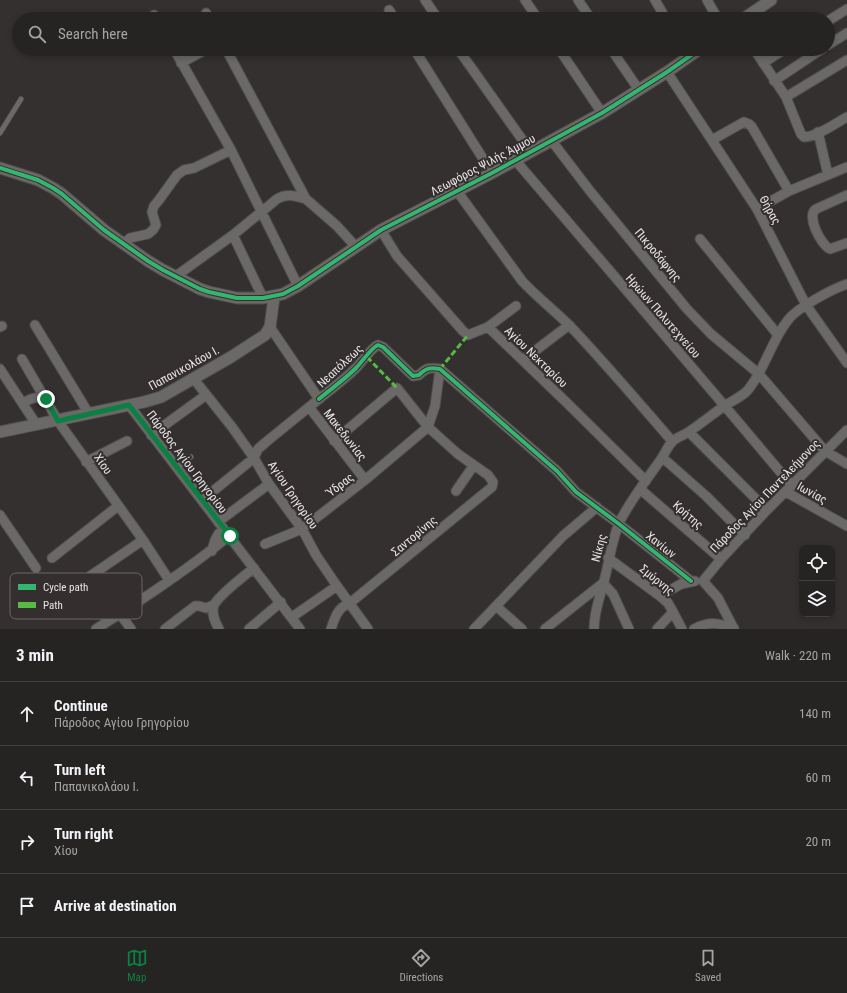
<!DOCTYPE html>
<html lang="en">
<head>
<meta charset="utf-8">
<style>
  :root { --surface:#262423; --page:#323030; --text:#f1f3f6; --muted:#a4a4a6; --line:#424141; --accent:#0b8043 }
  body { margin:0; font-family:"Roboto Condensed",sans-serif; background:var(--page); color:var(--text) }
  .controls { position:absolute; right:12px; bottom:12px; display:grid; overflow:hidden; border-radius:8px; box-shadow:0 2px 6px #0003 }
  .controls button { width:36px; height:36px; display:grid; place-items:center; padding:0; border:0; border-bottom:1px solid var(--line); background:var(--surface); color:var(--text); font:20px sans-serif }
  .stop { position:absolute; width:12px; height:12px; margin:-9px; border:3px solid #0b8043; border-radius:50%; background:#fff }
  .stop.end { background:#0b8043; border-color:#fff; box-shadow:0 1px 4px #0008 }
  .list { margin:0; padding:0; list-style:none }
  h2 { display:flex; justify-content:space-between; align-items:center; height:52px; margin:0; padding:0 16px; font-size:17px }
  h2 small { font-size:13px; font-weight:400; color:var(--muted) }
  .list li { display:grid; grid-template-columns:26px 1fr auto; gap:12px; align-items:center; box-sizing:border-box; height:64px; padding:0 16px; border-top:1px solid var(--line) }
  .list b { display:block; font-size:15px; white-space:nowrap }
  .list p { margin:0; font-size:13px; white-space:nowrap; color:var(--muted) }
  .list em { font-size:13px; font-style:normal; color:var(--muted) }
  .icon { flex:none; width:22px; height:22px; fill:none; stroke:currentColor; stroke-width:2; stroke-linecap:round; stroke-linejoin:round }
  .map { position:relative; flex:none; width:847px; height:629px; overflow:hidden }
  .search { position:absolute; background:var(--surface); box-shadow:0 2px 6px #0003; left:12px; right:12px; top:12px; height:44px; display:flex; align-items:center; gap:10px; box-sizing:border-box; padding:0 14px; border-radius:22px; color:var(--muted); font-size:15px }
  .sheet { height:308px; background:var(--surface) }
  nav { display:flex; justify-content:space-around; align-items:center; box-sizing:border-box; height:56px; border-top:1px solid var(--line); background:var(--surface); font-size:11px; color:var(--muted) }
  nav a { display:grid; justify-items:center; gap:2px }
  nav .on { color:var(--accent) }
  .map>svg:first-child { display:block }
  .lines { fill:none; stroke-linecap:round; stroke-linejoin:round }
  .service-casing { stroke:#504e4d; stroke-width:6 }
  .minor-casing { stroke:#504e4d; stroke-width:11 }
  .tertiary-casing { stroke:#504e4d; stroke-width:13 }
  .service { stroke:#6b6968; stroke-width:4.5 }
  .minor { stroke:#6b6968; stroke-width:9 }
  .tertiary { stroke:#6b6968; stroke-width:11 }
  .quiet { stroke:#58b947; stroke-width:3; stroke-dasharray:6 3; stroke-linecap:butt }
  .cycleway-casing { stroke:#342f2e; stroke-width:6 }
  .cycleway { stroke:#33b770; stroke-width:4 }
  .route { stroke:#0b8043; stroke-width:5 }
  .labels { text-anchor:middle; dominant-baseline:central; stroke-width:4; stroke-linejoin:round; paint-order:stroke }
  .street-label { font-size:12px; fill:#e9e6e5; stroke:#342f2e }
  .key { fill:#342f2e; stroke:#6a6665; stroke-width:1 }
  .key-label { font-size:11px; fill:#e9e6e5 }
</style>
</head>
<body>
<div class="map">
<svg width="847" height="629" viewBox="0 0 847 629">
  <rect width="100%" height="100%" fill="#33302f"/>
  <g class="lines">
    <defs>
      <path id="service" d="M0 133 21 99
        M177 468 191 457"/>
      <path id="minor" d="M425 0 438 19
        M525 0 538 19
        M578 0 591 19
        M655 0 666 19
        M707 0 718 19
        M389 10 395 19
        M206 13 210 19
        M154 15 156 19
        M828 21 847 9
        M828 45 847 33
        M174 49 231 150 298 286
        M226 49 306 199 337 226 356 247
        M414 49 492 173
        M458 49 531 152
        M559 49 602 113
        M611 49 639 90
        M754 49 786 97 801 134 804 137C817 137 836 123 847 117
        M181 63 207 49
        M763 63 785 49
        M667 72 757 209 806 305 847 363
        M774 81 822 49
        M786 97 847 60
        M818 132 828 175
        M551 140 590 191 687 309 711 334 759 374 825 451 847 464
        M712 140 744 122 749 124 752 127 789 191
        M516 161C608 269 701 377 792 486
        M457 191 522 281C537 297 555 311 571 327 606 364 639 403 672 441
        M847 195 816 209C806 216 821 245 830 249L847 243
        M757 209 789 191 847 167
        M381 230 397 256 463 331 468 335 488 327 566 402 646 481
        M233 235 263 298
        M700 239 778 335
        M124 244 130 238 148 234 153 230 156 225 152 212 154 206 159 200 177 175 184 170 194 168 231 150
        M176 276 233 235 277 199C287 193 295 196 306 199
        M35 325 89 414
        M0 327 2 326
        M488 327 516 306
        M22 359 58 421 143 540 169 580
        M523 360 569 325
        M0 369 36 424
        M193 378 232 427 254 458 269 484 302 529 316 555 337 586 368 629
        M319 399C331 389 345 379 356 368 362 362 371 348 378 345L383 347 413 376 419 375C426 368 430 367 440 369L557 471 576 492 619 524 691 581
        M23 404C30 397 37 397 46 399
        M129 405 300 629
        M309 407 365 480
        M428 427 435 406 440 369
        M689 432 767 510
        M151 435 206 395
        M663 458 706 496 745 535
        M86 462 127 441
        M640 489 721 559
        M456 491 474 465
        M786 492 847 526
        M202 500 254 458 258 449 266 442 319 399 270 327
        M0 515 36 568
        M218 522 269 484
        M265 544 302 529 365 480 428 427
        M212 551C214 542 216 535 223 529
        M52 558 118 506
        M608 558 660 596 668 603 673 612 682 629
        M703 581 721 559 767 510 847 430
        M703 581 718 598 734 629
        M74 587 143 540
        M660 596 681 584 695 581
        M496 606 522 629
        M120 614 131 629
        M292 617 337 586
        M96 629C142 600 187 570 229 536
        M165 629 195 606H199L206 608 214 605
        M219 629C215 622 211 614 214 605 219 595 244 576 254 568
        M249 629 281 602
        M331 629C335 617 338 607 350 603L492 487 493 482 488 475 458 454 428 427 397 388 334 441
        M474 629 563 536 597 507
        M545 629 603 583 613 594 629 629
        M594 629C594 613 599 599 603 585 609 564 611 543 619 523 630 501 645 482 659 462 664 456 667 447 672 442 676 437 685 435 690 431 702 423 713 414 724 406 732 401 741 397 747 391 765 370 771 341 788 320 797 308 832 289 847 284
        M657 629 673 612
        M694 629C710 621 718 623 734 628"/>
      <path id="tertiary" d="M743 19 771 0
        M0 168 38 180 53 188 62 194 104 230 148 261 163 270 200 289 209 292 237 298H263L283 294 298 286 381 230 492 173 602 113 667 72 700 49
        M0 432 144 402 161 397 231 357 265 335 270 327 274 297"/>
    </defs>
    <use href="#service" class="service-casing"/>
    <use href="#minor" class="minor-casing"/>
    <use href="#tertiary" class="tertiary-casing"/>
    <use href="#service" class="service"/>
    <use href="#minor" class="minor"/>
    <use href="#tertiary" class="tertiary"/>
    <path class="quiet" d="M367 357 397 388
      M440 369 468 335"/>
    <defs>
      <path id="cycleway" d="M0 168 38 180 53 188 62 194 104 230 148 261 163 270 200 289 209 292 237 298H263L283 294 298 286 381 230 492 173 602 113 667 72 700 49
        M319 399C331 389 345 379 356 368 362 362 371 348 378 345L383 347 413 376 419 375C426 368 430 367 440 369L557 471 576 492 619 524 691 581"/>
    </defs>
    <use href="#cycleway" class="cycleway-casing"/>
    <use href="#cycleway" class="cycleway"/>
  </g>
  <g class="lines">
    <path class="route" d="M46 399 58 421 129 405 230 536"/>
  </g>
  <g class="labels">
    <g class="street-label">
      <text transform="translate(483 165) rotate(-28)">Λεωφόρος Ψιλής Άμμου</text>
      <text transform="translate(770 210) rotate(61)">Θήρας</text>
      <text transform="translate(658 255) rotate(50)">Πικροδάφνης</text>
      <text transform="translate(663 316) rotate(49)">Ηρώων Πολυτεχνείου</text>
      <text transform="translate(536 357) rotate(44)">Αγίου Νεκταρίου</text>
      <text transform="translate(340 366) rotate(-43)">Νεαπόλεως</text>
      <text transform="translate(184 368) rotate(-29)">Παπανικολάου Ι.</text>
      <text transform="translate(345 435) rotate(52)">Μακεδωνίας</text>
      <text transform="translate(187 462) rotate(53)">Πάροδος Αγίου Γρηγορίου</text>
      <text transform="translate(103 464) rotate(55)">Χίου</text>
      <text transform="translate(340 485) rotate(-38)">Ύδρας</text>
      <text transform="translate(812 493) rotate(29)">Ιωνίας</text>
      <text transform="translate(293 495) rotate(56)">Αγίου Γρηγορίου</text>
      <text transform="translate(765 496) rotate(-46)">Πάροδος Αγίου Παντελεήμονος</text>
      <text transform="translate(688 515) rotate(41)">Κρήτης</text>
      <text transform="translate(414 536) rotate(-40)">Σαντορίνης</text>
      <text transform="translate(661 545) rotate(39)">Χανίων</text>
      <text transform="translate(599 548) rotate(-75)">Νίκης</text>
      <text transform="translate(657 580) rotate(39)">Σμύρνης</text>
    </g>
  </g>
  <rect x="10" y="573" width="132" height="46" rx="6" class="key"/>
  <rect x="18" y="584" width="18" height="6" fill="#33b770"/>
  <rect x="18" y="602" width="18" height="6" fill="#58b947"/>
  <g class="key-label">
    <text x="43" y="591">Cycle path</text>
    <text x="43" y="609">Path</text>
  </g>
</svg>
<div class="controls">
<button><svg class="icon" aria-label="locate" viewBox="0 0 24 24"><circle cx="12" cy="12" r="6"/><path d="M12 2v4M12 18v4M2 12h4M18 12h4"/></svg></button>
<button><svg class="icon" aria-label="layers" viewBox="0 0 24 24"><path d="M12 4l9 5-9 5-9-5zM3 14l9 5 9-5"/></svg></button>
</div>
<div class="stop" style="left:230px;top:536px"></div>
<div class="stop end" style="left:46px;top:399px"></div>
<div class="search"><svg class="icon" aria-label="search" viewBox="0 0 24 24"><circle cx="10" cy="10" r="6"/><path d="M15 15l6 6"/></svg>Search here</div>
</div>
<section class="sheet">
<h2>3 min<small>Walk · 220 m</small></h2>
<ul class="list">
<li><svg class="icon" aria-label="ahead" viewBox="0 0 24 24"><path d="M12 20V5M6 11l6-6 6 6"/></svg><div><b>Continue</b><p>Πάροδος Αγίου Γρηγορίου</p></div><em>140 m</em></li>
<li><svg class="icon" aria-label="left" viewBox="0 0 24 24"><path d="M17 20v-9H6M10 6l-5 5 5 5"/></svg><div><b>Turn left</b><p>Παπανικολάου Ι.</p></div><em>60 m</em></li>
<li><svg class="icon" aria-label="right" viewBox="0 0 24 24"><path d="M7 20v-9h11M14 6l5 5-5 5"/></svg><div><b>Turn right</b><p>Χίου</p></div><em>20 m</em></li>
<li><svg class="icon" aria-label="arrive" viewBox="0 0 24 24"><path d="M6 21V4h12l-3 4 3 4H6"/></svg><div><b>Arrive at destination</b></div></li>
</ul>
</section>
<nav>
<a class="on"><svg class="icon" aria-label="map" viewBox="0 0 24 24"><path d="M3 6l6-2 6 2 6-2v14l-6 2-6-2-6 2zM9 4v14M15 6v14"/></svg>Map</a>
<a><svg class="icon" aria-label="directions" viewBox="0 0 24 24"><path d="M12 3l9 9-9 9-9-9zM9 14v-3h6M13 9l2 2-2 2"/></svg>Directions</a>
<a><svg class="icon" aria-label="saved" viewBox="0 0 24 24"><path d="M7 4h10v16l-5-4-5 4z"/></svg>Saved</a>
</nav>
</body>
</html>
